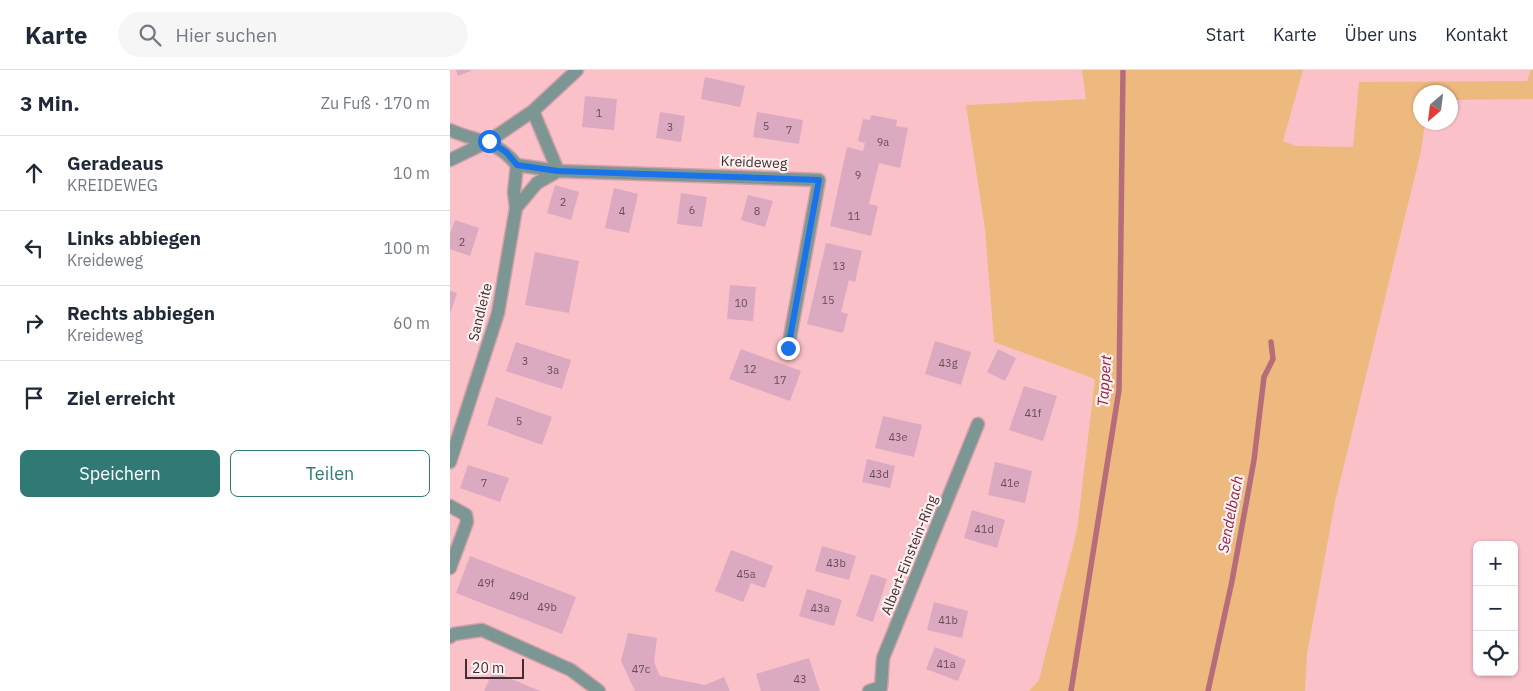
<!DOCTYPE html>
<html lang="de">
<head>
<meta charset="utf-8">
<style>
  :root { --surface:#fff; --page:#f6f6f7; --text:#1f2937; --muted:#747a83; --line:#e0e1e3; --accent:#317974 }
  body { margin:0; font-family:"IBM Plex Sans",sans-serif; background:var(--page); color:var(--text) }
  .controls { position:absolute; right:15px; bottom:15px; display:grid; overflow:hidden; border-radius:8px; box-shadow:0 1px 4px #0004 }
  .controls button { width:45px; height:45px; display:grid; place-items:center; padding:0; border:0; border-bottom:1px solid var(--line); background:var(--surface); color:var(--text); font:25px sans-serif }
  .compass { position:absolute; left:963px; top:15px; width:45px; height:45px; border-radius:50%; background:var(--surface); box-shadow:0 1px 4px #0004; rotate:208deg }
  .scale { position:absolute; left:15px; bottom:12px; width:59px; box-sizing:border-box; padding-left:5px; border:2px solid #432d31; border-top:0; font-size:14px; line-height:18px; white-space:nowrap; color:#432d31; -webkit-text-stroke:4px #fcf0f1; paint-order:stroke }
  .stop { position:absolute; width:15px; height:15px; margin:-11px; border:4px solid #1a73e8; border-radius:50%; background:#fff }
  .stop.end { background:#1a73e8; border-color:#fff; box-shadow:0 1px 5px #0008 }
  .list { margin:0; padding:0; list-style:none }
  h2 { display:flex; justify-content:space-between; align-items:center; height:65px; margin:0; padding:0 20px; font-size:21px }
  h2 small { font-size:16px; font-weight:400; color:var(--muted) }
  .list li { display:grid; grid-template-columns:32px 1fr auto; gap:15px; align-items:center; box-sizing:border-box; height:75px; padding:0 20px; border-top:1px solid var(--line) }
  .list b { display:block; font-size:19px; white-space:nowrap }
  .list p { margin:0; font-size:16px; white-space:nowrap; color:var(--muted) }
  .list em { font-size:16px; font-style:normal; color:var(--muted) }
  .actions { display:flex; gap:10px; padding:15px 20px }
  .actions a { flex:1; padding:11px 0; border:1px solid var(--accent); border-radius:8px; text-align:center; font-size:18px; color:var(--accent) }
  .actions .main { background:var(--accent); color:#fff }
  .icon { flex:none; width:28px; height:28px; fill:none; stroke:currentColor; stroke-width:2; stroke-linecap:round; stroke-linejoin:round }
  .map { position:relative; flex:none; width:1083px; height:621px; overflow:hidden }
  header { display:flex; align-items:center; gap:30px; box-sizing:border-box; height:70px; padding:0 25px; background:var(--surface); border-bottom:1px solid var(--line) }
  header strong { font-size:24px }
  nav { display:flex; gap:28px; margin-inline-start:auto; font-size:18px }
  .search { width:350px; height:45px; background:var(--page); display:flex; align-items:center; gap:12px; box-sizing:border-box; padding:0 18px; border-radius:28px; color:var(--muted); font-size:19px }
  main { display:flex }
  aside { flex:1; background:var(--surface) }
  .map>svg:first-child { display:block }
  .green { fill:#eeb97f }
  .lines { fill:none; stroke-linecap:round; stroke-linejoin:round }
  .stream { stroke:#b66d7a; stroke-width:5.5 }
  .building { fill:#dba9c0 }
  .minor-casing { stroke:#d2a0a8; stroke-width:15 }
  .minor { stroke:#7c9693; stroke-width:12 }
  .route { stroke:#1a73e8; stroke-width:6 }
  .labels { text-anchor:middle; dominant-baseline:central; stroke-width:4.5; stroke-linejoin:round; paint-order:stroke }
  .number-label { font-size:11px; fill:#694c55 }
  .street-label { font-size:14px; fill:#432d31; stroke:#fcf0f1 }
  .water-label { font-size:15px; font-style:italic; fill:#912041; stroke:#fcf0f1 }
</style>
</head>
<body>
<header>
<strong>Karte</strong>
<div class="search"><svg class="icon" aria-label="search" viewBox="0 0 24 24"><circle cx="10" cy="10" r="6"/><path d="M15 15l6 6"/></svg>Hier suchen</div>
<nav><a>Start</a><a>Karte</a><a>Über uns</a><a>Kontakt</a></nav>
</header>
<main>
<aside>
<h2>3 Min.<small>Zu Fuß · 170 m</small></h2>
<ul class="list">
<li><svg class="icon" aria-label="ahead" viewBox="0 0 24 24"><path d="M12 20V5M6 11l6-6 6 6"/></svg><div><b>Geradeaus</b><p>KREIDEWEG</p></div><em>10 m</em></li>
<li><svg class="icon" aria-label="left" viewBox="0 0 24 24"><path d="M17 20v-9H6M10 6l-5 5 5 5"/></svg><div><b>Links abbiegen</b><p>Kreideweg</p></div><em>100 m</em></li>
<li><svg class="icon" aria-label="right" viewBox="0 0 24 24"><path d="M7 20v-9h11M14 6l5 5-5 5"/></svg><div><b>Rechts abbiegen</b><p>Kreideweg</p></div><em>60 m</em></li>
<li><svg class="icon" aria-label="arrive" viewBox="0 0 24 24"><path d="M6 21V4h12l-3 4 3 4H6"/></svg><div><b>Ziel erreicht</b></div></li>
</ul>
<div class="actions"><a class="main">Speichern</a><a>Teilen</a></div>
</aside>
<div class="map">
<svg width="1083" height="621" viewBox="0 0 1083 621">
  <rect width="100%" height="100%" fill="#fac1c9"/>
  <path class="green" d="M632 0H853L833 71 846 76 903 77 909 12 1077 11 1081 0H1083V29L1001 30V22H971V52L975 53 971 81 885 432 857 584 855 621H579L589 610 627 460 645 309 544 272 535 159 516 35 636 29Z"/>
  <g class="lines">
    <path class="stream" d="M621 621 669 320 673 0
      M758 621 782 511 804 390 814 307 823 289 821 272"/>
  </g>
  <path class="building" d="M6 0H23L8 6Z
    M255 7 295 16 290 37 251 29Z
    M135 26 167 29 164 60 132 57Z
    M210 42 235 46 231 72 206 68Z
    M307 42 353 50 349 74 303 67Z
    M421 45 447 50 446 56 458 58 450 98 429 93 419 134 428 136 421 166 380 156 397 77 413 81 415 73 408 71 413 49 420 50Z
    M105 115 129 122 121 150 97 143Z
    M164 118 188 124 179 163 155 158Z
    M231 123 257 127 252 157 227 154Z
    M298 125 323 131 315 157 291 150Z
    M5 150 29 158 20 186 0 179V164Z
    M376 173 412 181 405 212 399 210 391 242 398 244 393 263 357 254Z
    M85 182 129 191 119 243 75 235Z
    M280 215 306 217 303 251 277 249Z
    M0 221 7 223 0 244Z
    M485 271 521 282 511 315 475 304Z
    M66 272 121 290 112 319 56 301Z
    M291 279 351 301 340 331 279 309Z
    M548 279 566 288 555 311 537 302Z
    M574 316 607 326 593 371 559 360Z
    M46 327 102 347 92 375 37 355Z
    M433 346 472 355 464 387 425 378Z
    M417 389 445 396 440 418 412 412Z
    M545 392 582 401 575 433 538 425Z
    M18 395 59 408 50 432 10 418Z
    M522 440 555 450 547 478 514 468Z
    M372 476 406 486 399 510 365 501Z
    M281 480 323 496 315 518 301 513 293 532 265 521Z
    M20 486 126 527 112 564 6 523Z
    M421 504 437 509 423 552 406 546Z
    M357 519 392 530 384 556 349 546Z
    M484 532 518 541 512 568 477 560Z
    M178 563 207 568 204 592 210 606 255 615 274 607 280 621H185L171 591Z
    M485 577 516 590 508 611 476 599Z
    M359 588 370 621H311L306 604Z
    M43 601 90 621H34Z"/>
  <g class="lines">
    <defs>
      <path id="minor" d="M0 60C29 73 44 68 67 95
        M0 90 39 71 83 41 127 0
        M67 95 108 101 369 110 338 278
        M66 138 87 113 108 101 83 41
        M0 392 48 243 66 138 64 122 67 95
        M0 436 16 445 17 452 0 498
        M0 567 4 564 32 560 121 600 149 621
        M419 621 431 617 433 588 528 354"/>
    </defs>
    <use href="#minor" class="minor-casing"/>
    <use href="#minor" class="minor"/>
  </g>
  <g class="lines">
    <path class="route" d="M39 71 56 82 67 95 108 101 369 110 338 278"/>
  </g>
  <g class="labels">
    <g class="number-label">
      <text x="149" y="43">1</text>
      <text x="316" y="56">5</text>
      <text x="220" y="57">3</text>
      <text x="339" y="60">7</text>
      <text x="433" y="72">9a</text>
      <text x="408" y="105">9</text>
      <text x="113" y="132">2</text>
      <text x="242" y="140">6</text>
      <text x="172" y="141">4</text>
      <text x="307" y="141">8</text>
      <text x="404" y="146">11</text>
      <text x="12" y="172">2</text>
      <text x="389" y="196">13</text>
      <text x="378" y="230">15</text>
      <text x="291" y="233">10</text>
      <text x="75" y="291">3</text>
      <text x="498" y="293">43g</text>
      <text x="300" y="299">12</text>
      <text x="103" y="300">3a</text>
      <text x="330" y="310">17</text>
      <text x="583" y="343">41f</text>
      <text x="69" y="351">5</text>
      <text x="448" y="367">43e</text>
      <text x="429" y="404">43d</text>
      <text x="34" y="413">7</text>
      <text x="560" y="413">41e</text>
      <text x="534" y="459">41d</text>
      <text x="386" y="493">43b</text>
      <text x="296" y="504">45a</text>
      <text x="36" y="513">49f</text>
      <text x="69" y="526">49d</text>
      <text x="97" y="537">49b</text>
      <text x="370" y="538">43a</text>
      <text x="498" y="550">41b</text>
      <text x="496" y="594">41a</text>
      <text x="191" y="599">47c</text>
      <text x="350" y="609">43</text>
    </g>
    <g class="street-label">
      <text transform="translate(304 92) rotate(2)">Kreideweg</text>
      <text transform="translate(30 242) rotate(-76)">Sandleite</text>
      <text transform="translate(459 485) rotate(-68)">Albert-Einstein-Ring</text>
    </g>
    <g class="water-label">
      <text transform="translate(654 311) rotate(-86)">Tappert</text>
      <text transform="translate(780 444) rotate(-79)">Sendelbach</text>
    </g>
  </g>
</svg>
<div class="controls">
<button>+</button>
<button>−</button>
<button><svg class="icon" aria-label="locate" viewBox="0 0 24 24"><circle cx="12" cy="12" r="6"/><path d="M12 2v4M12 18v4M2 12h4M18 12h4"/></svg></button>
</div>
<svg class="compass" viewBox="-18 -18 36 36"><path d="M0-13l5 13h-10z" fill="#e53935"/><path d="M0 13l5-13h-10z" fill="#747a83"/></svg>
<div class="scale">20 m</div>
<div class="stop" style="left:39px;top:71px"></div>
<div class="stop end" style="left:338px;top:278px"></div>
</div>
</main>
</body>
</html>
